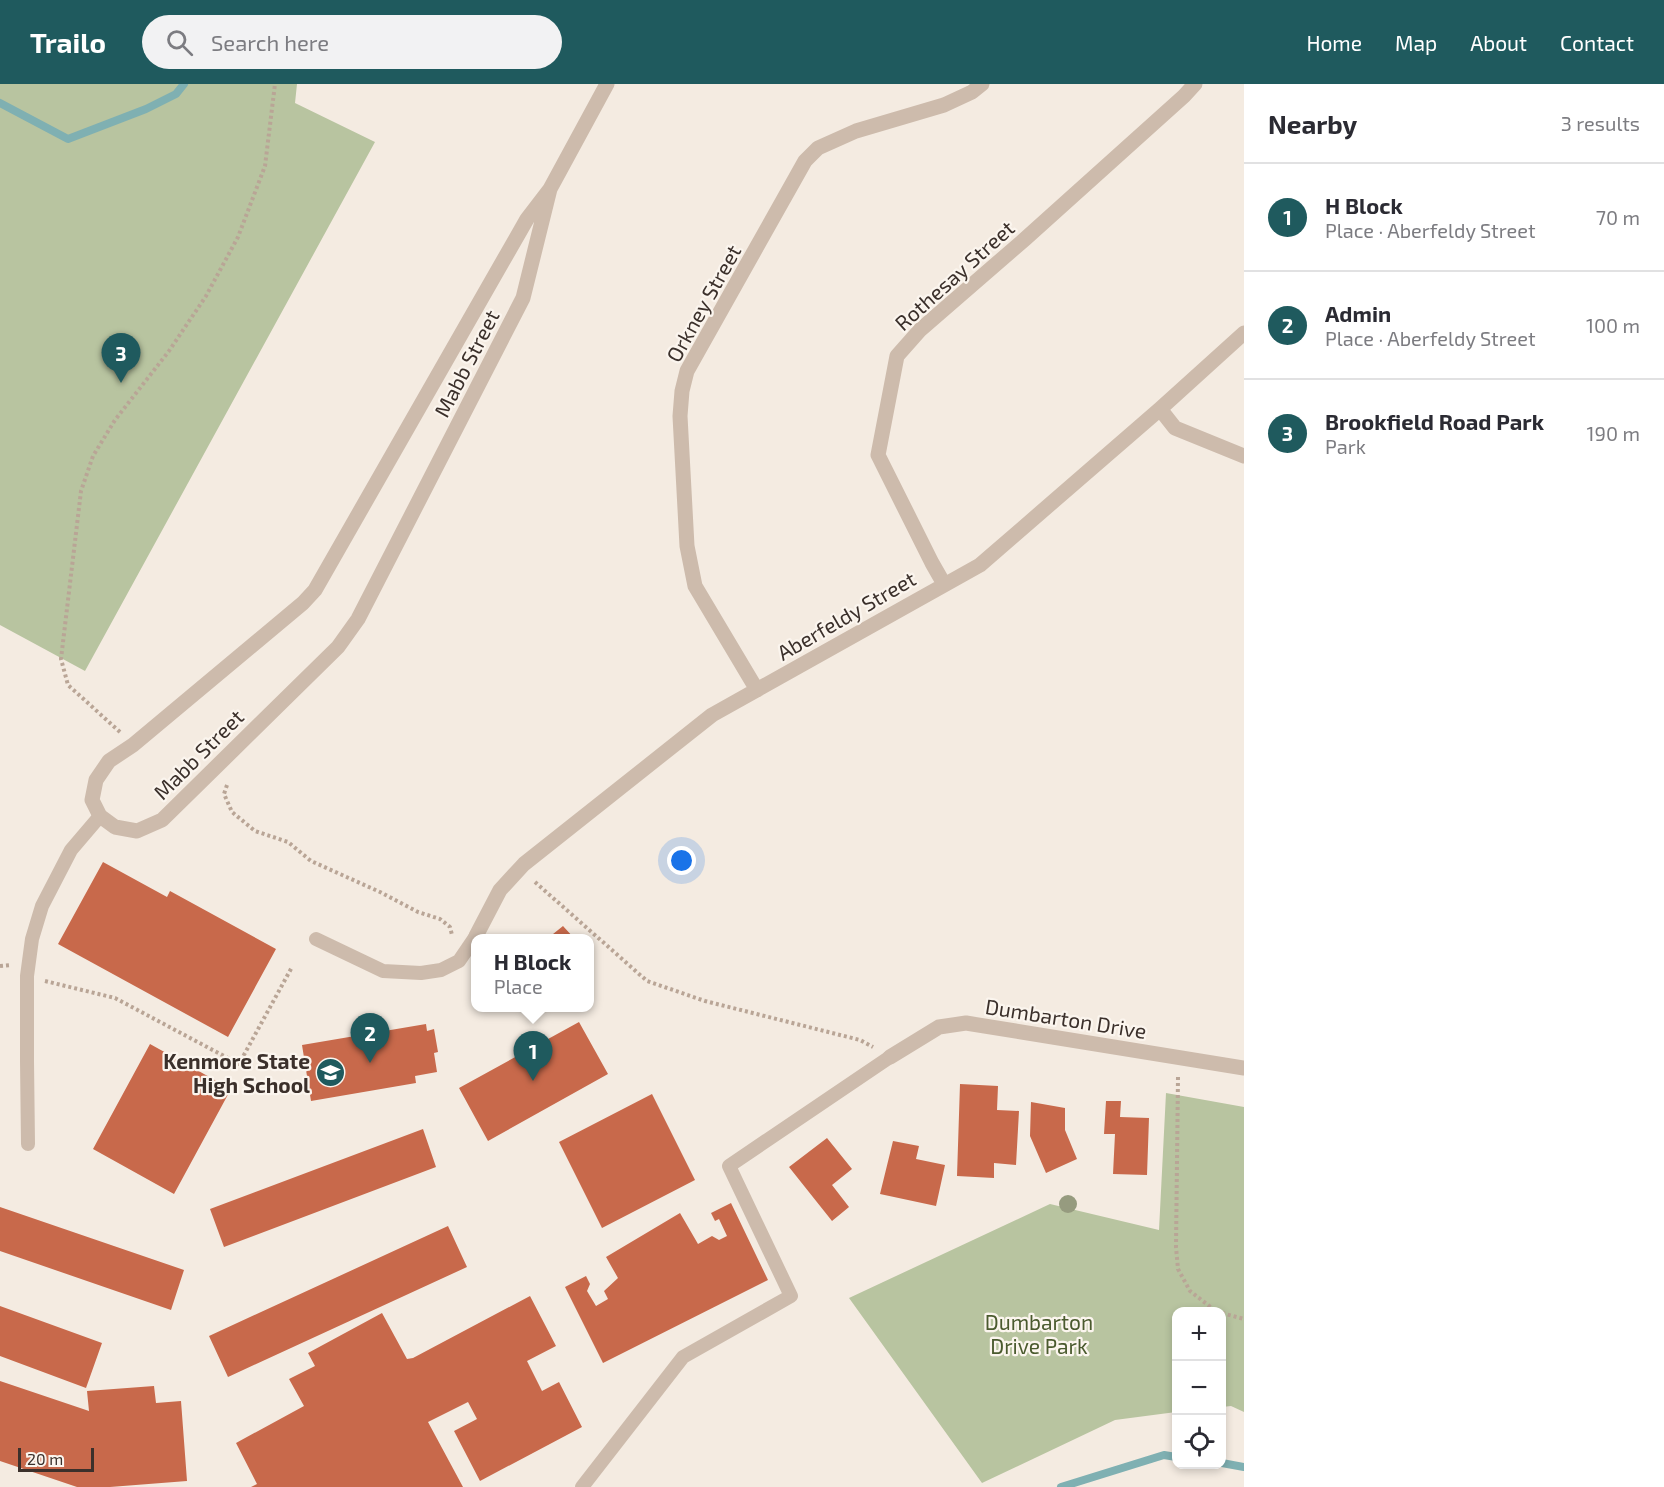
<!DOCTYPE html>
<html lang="en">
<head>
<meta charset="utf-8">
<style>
  :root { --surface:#fff; --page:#f2f2f3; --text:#2b2b33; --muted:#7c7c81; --line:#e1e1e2; --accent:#1f5a5e }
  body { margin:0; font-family:"Exo 2",sans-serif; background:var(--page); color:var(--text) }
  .controls { position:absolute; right:18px; bottom:18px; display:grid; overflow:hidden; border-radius:12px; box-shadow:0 3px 9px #0003 }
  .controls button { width:54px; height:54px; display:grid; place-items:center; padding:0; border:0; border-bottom:2px solid var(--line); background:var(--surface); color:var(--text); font:30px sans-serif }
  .scale { position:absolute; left:18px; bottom:15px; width:76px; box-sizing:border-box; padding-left:6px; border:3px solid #3b302b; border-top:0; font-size:16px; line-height:21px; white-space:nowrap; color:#3b302b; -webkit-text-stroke:4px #fbf5ee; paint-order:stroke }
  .you { position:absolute; left:682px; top:777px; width:21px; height:21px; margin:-15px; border:4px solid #fff; border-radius:50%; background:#1a73e8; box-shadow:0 0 0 9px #1a73e833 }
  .badge { display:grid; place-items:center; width:39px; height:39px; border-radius:50%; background:var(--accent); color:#fff; font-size:20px; font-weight:700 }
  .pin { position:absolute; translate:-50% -50px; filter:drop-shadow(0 2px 3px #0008) }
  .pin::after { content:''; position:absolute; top:32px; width:21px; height:18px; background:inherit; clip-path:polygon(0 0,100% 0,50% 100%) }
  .popup { position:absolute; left:471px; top:850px; width:123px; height:78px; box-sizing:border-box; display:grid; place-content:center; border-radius:12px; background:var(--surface); filter:drop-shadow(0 2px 4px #0005); font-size:20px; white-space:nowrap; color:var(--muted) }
  .popup b { font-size:22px; color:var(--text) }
  .popup::after { content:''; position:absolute; left:50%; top:100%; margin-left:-12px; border:12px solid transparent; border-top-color:var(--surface) }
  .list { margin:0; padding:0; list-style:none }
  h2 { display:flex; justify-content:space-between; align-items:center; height:78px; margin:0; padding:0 24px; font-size:26px }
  h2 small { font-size:20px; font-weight:400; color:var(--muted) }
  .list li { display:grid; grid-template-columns:39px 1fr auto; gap:18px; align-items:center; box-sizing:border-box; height:108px; padding:0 24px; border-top:2px solid var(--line) }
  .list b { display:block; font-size:22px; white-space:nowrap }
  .list p { margin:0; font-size:20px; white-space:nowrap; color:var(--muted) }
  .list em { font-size:20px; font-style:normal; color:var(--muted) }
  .icon { flex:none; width:33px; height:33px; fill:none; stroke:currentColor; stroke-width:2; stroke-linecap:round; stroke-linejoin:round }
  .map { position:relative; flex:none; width:1244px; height:1403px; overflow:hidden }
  header { display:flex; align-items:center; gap:36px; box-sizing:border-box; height:84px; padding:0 30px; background:var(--accent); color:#fff }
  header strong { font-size:28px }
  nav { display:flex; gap:33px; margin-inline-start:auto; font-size:21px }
  .search { width:420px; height:54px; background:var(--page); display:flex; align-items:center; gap:15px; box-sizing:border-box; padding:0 21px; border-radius:33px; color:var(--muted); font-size:22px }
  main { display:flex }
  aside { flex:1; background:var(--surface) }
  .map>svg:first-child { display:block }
  .green { fill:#b8c4a0 }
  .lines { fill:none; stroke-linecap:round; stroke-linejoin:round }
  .stream { stroke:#7fb0b2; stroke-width:8 }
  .building { fill:#c8694b }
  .path { stroke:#b9a596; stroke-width:4; stroke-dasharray:3 3; stroke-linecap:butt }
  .service { stroke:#cdbbac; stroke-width:14 }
  .minor { stroke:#cdbbac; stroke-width:15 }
  .tree { fill:#969b7f }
  .labels { text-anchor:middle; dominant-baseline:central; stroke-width:4.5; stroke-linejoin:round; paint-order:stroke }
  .street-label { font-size:21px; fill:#3b302b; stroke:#fbf5ee }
  .poi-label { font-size:21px; font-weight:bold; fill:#3b302b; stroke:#fbf5ee; text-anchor:end }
  .park-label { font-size:21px; fill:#4a5a2e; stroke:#fbf5ee }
</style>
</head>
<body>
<header>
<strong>Trailo</strong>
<div class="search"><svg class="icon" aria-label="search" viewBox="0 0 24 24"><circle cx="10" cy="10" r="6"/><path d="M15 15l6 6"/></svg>Search here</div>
<nav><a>Home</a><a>Map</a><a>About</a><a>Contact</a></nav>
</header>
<main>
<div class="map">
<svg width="1244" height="1403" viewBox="0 0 1244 1403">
  <rect width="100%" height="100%" fill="#f4ebe1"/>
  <path class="green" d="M0 0H297L295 19 375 58 85 587 0 541Z
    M1166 1009 1244 1023V1328L1231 1322 1222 1323V1228H1176V1328L1115 1336 982 1399 849 1214 1050 1120 1159 1146Z"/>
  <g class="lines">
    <path class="stream" d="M0 19 68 55 146 25 176 10 184 0
      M1222 1379 1244 1383
      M1061 1403 1164 1371 1176 1373"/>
  </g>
  <path class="building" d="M103 778 167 813 170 807 276 865 228 953 58 860Z
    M563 842 574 854H548Z
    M579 938 608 990 488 1057 459 1004Z
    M426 940 427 947 434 945 438 968 434 969 437 988 415 992 416 999 311 1017 302 961Z
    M150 960 231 1005 174 1110 93 1065Z
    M960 1000 998 1002 997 1026 1019 1027 1016 1081 994 1079V1094L957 1092Z
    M652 1010 695 1096 602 1144 559 1058Z
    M1106 1017H1121L1120 1033 1149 1034 1147 1091 1113 1090 1115 1050H1104Z
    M1031 1018 1065 1024V1046L1077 1075 1046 1089 1030 1052Z
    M423 1045 436 1083 224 1163 210 1125Z
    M827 1054 852 1085 832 1101 849 1123 832 1137 789 1083Z
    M893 1057 919 1062 916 1075 945 1081 936 1122 880 1110Z
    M731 1119 768 1196 603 1279 565 1203 586 1192 590 1200 587 1207 596 1222 608 1215 604 1207 618 1194 606 1173 680 1129 698 1160 712 1152 719 1156 727 1152 719 1135 715 1137 711 1129Z
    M0 1123 184 1186 171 1226 0 1167Z
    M448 1142 467 1183 228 1293 209 1252Z
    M530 1212 556 1262 527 1277 542 1307 559 1298 582 1343 480 1397 454 1347 477 1335 468 1318 428 1338 463 1403H251L257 1400 236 1359 304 1322 289 1295 315 1282 308 1269 382 1229 407 1275 413 1274Z
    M0 1222 102 1259 86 1304 0 1272Z
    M0 1297 89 1327 87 1307 154 1302 156 1319 181 1317 187 1397 110 1403H77L0 1377Z"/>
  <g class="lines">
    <path class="path" d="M120 648 68 601 61 575 81 407 93 372 115 336 169 267 206 212 238 153 265 82 275 0
      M227 701 224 710 232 728 255 747 288 758 311 777 380 808 418 828 440 835 450 843 452 851
      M535 798 647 897 705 917 860 956 873 963
      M0 882 11 881
      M45 897 115 914 239 980 292 883
      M1178 993 1176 1163 1178 1185 1190 1207 1217 1228
      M1222 1229 1244 1235"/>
    <path class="service" d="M316 855 383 887 421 889 441 886 459 877 476 852
      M28 1060 27 977V892L32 855 42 822 71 766 100 732
      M582 1403 683 1273 791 1212 729 1082 890 973"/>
    <path class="minor" d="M550 105 523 214 358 535 338 563 162 736 137 747 115 743 100 732 92 716 96 696 109 677 133 661 303 519 315 506 527 135 550 105 607 0
      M1160 325 1175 344 1244 372
      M944 500 932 479 878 371 897 272 920 246 1025 155 1184 12 1195 0
      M757 606 695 502 687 462 680 332 682 307 687 287 805 77 818 64 856 47 944 21 972 8 982 0
      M476 852 500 806 524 780 712 631 980 481 1160 325 1244 249
      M890 973 939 943 966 939 1244 984"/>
  </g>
  <circle class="tree" cx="1068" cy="1120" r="9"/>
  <defs>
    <symbol id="school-disc" viewBox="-11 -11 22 22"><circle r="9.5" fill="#1f5a5e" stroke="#fbf5ee"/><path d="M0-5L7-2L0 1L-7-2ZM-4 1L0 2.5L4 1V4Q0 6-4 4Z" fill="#fff"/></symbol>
  </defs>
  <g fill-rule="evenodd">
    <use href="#school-disc" x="314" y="972" width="33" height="33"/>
  </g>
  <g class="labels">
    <g class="street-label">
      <text transform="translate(954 191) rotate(-42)">Rothesay Street</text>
      <text transform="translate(703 219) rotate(-61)">Orkney Street</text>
      <text transform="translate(466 279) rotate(-63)">Mabb Street</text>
      <text transform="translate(846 531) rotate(-30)">Aberfeldy Street</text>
      <text transform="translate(198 670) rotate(-45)">Mabb Street</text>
      <text transform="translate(1066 934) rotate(9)">Dumbarton Drive</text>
    </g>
    <g class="poi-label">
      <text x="310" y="976">Kenmore State<tspan x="310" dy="24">High School</tspan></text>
    </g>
    <g class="park-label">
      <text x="1039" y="1237">Dumbarton<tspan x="1039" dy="24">Drive Park</tspan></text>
    </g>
  </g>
</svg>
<div class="controls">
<button>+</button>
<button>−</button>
<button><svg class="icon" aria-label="locate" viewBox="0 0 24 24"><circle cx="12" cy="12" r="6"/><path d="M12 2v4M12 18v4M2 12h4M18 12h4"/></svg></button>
</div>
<div class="scale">20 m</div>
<div class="you"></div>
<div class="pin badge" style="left:533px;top:997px">1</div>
<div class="popup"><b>H Block</b>Place</div>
<div class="pin badge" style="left:370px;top:979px">2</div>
<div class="pin badge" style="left:121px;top:299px">3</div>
</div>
<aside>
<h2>Nearby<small>3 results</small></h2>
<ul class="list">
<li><span class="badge">1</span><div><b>H Block</b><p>Place · Aberfeldy Street</p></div><em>70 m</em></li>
<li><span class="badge">2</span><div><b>Admin</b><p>Place · Aberfeldy Street</p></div><em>100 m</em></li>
<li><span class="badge">3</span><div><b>Brookfield Road Park</b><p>Park</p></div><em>190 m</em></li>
</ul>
</aside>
</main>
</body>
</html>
